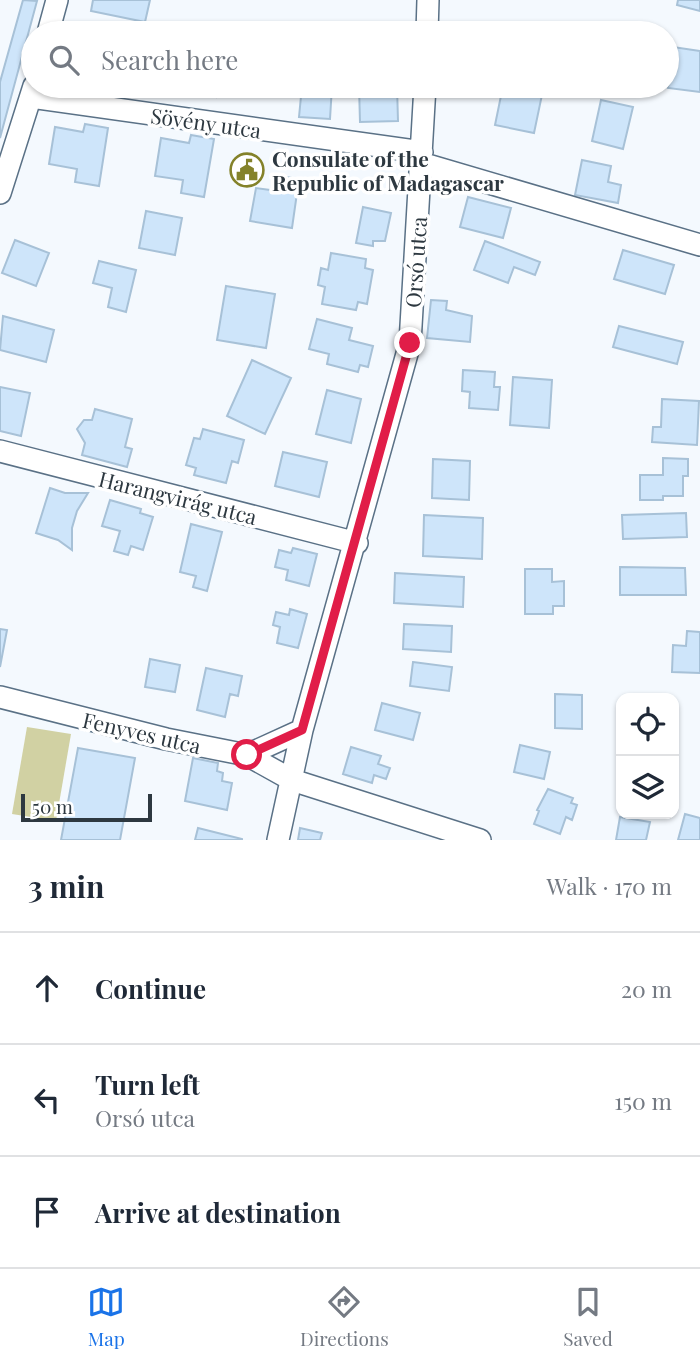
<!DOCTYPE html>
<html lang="en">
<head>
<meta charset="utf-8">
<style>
  :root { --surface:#fff; --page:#f6f6f7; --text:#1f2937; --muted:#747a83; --line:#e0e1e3; --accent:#1a73e8 }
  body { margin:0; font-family:"Playfair Display",serif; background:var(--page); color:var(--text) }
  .controls { position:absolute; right:21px; bottom:21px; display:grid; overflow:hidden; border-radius:14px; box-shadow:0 2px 5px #0004 }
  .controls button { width:63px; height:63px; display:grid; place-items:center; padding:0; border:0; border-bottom:2px solid var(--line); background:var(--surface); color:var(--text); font:35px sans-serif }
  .scale { position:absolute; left:21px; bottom:18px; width:131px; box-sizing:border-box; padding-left:7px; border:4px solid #2d3840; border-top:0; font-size:19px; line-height:24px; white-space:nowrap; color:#2d3840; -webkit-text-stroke:5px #fff; paint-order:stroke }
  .stop { position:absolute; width:21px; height:21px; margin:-16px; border:5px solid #e11d48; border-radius:50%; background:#fff }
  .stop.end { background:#e11d48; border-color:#fff; box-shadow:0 2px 7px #0008 }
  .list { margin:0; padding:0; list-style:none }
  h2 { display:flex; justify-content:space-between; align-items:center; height:91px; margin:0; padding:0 28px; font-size:30px }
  h2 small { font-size:23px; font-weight:400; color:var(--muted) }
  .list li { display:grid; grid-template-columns:46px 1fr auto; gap:21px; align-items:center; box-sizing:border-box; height:112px; padding:0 28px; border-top:2px solid var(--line) }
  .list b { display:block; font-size:26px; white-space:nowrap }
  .list p { margin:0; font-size:23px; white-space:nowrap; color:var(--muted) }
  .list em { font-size:23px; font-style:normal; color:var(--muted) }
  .icon { flex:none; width:38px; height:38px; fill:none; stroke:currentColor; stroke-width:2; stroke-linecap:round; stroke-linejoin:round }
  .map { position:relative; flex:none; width:700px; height:840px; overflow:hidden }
  .search { position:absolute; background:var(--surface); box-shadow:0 2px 5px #0004; left:21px; right:21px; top:21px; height:77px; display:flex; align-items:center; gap:18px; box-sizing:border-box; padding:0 24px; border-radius:38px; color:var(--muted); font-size:26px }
  .sheet { height:427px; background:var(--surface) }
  nav { display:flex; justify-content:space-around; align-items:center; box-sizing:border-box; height:98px; border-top:2px solid var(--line); background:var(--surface); font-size:19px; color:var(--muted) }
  nav a { display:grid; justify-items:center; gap:4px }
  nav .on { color:var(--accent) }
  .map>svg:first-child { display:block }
  .green { fill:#d1d1a3 }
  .building { fill:#cee5fa; stroke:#a7c1d7; stroke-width:2 }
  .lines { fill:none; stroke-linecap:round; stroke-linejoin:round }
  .minor-casing { stroke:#5a7186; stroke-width:24 }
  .minor { stroke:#fff; stroke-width:21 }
  .route { stroke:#e11d48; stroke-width:9 }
  .labels { text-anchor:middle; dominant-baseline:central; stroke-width:7; stroke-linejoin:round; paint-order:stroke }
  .street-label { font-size:21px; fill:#2d3840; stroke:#fff }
  .poi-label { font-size:21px; font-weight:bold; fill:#2d3840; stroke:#fff; text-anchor:start }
</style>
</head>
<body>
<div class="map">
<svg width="700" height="840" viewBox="0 0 700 840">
  <rect width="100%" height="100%" fill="#f4f9fe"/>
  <path class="green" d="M27 727 71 734 56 821 12 814Z"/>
  <path class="building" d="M23 0 37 1 0 138V82Z
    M93 0H150L145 22 91 11Z
    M678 0H700V11L677 5Z
    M673 47 700 51V92L668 88Z
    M201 86H219L216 97 199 92Z
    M302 86H332L330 119 299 117Z
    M359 86H397L398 121 360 122Z
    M503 86 543 90 534 133 495 125Z
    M601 100 633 107 623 149 592 141Z
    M85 124 108 128 99 186 75 182 77 169 49 164 55 127 83 132Z
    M191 135 214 139 204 197 181 193 183 180 155 176 161 138 189 143Z
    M582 160 611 166 608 182 621 185 618 203 575 195Z
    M280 176 299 179 292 228 250 221 256 188 278 191Z
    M468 197 511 208 503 238 460 227Z
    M363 207 391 213 385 241H373V246L356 243Z
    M146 211 182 218 175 255 139 248Z
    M15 240 49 253 36 286 2 273Z
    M485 241 540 262 535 275 514 267 508 283 474 270Z
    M623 250 674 265 665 294 614 279Z
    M331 253 366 259 365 268 373 270 367 304 358 302 356 310 322 304 325 287 318 285 321 268 328 270Z
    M99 261 136 270 126 312 108 307 112 288 93 283Z
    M226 286 275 294 266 348 217 340Z
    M431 300 447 301 446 310 472 316 470 342 427 338Z
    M3 316 54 330 46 362 0 350Z
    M317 319 352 328 349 340 373 346 368 367 360 365 358 372 327 364 329 354 309 349Z
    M619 326 683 342 677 364 613 347Z
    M252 360 291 378 265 434 227 416Z
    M463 370 495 372 494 387H500L498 410 469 408 470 392 462 391Z
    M513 377 552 380 549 428 510 425Z
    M0 387 30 393 21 436 0 431Z
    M327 390 361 399 351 443 316 434Z
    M662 399 699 401 697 445 652 442 653 427H661Z
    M95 409 132 419 125 447 132 449 127 467 82 455 85 443 77 429 84 420H92Z
    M203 429 244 440 238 463 232 461 226 483 194 475 196 468 186 465 194 438 200 439Z
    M283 452 327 462 319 497 275 486Z
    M663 458 688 459V476H683V496H663V500H640V475H663Z
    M433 459 470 461 469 500 432 498Z
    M50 488 65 493H88L77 511 72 528V550L58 540 36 533Z
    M110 500 141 509 140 513 153 517 143 550 131 546 128 555 114 551 120 531 102 526Z
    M686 513 687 537 623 539 622 515Z
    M424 515 483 518 482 559 423 556Z
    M191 524 222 532 207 591 193 587 196 576 180 572Z
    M293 548 317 554 309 586 286 580 288 570 275 567 279 550 291 553Z
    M620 567 685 568 686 595H620Z
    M525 569H552V582L564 581V606H553V614H525Z
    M395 573 464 577 463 607 394 603Z
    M290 609 307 614 298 648 277 643 280 627 273 625 276 612 289 615Z
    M404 624 452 626 451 652 403 649Z
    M0 629 7 630 0 667Z
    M687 631 700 632V673L672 672 673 645 686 646Z
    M150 659 180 665 175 692 145 687Z
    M413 662 452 667 449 691 410 686Z
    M206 668 242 676 238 696 230 694 225 717 197 710Z
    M555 694 582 695V729L555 728Z
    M382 703 420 713 413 740 375 730Z
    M520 745 550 752 544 779 514 772Z
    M351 747 381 756 378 764 390 768 386 779 374 775 372 783 343 774Z
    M78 748 135 758 120 840H61Z
    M193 758 218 763 217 771 223 773 222 781 232 783 227 810 185 801Z
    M548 789 573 798 571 803 577 805 572 820 566 817 560 834 534 824 539 811 537 810Z
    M685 814 700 818V840H678Z
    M620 817 650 822 646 840H616Z
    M198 828 242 839V840H195Z
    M300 828 322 833 320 840H298Z"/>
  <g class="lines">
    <defs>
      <path id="minor" d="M48 33 57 0
        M427 33 428 0
        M31 97 422 152
        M421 163 700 245
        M0 193 34 86
        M0 451 357 543
        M0 697 166 739 247 755 292 780 480 840
        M247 755 302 730
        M278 840 302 730 410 343 425 86"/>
    </defs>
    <use href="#minor" class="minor-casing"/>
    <use href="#minor" class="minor"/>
  </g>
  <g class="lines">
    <path class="route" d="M247 755 302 730 410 343"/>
  </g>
  <defs>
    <symbol id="civic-ring" viewBox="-11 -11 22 22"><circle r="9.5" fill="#fff" stroke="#84822a" stroke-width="1.5"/><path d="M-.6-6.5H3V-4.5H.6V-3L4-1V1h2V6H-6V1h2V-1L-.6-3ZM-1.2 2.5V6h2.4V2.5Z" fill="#84822a"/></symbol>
  </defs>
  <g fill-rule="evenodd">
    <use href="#civic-ring" x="228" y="151" width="38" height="38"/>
  </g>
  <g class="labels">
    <g class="street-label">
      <text transform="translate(206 122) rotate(8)">Sövény utca</text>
      <text transform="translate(415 262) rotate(-86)">Orsó utca</text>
      <text transform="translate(178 497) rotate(14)">Harangvirág utca</text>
      <text transform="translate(142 732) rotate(13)">Fenyves utca</text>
    </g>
    <g class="poi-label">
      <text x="272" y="158">Consulate of the<tspan x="272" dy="24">Republic of Madagascar</tspan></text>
    </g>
  </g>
</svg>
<div class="controls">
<button><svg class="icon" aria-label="locate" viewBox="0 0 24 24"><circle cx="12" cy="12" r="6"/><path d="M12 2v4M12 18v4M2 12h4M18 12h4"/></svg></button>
<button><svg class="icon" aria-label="layers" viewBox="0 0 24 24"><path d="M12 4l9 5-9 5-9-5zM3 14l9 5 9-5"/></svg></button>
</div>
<div class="scale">50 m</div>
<div class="stop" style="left:247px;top:755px"></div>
<div class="stop end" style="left:410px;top:343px"></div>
<div class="search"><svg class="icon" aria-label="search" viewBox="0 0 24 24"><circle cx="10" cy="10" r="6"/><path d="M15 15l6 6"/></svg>Search here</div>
</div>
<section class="sheet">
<h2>3 min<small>Walk · 170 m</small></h2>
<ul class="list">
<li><svg class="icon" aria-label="ahead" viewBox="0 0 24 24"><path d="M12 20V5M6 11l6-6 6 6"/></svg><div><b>Continue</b></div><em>20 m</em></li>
<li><svg class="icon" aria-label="left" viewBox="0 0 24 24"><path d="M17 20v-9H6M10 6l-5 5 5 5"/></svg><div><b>Turn left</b><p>Orsó utca</p></div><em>150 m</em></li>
<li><svg class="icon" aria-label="arrive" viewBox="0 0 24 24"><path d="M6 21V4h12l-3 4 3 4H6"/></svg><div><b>Arrive at destination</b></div></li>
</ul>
</section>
<nav>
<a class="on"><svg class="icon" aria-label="map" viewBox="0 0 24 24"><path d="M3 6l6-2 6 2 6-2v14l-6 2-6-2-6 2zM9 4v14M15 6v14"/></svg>Map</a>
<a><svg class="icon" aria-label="directions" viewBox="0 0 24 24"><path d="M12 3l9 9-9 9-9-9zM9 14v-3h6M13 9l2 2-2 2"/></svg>Directions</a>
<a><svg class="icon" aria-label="saved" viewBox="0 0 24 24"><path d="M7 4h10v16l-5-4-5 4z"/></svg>Saved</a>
</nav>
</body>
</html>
